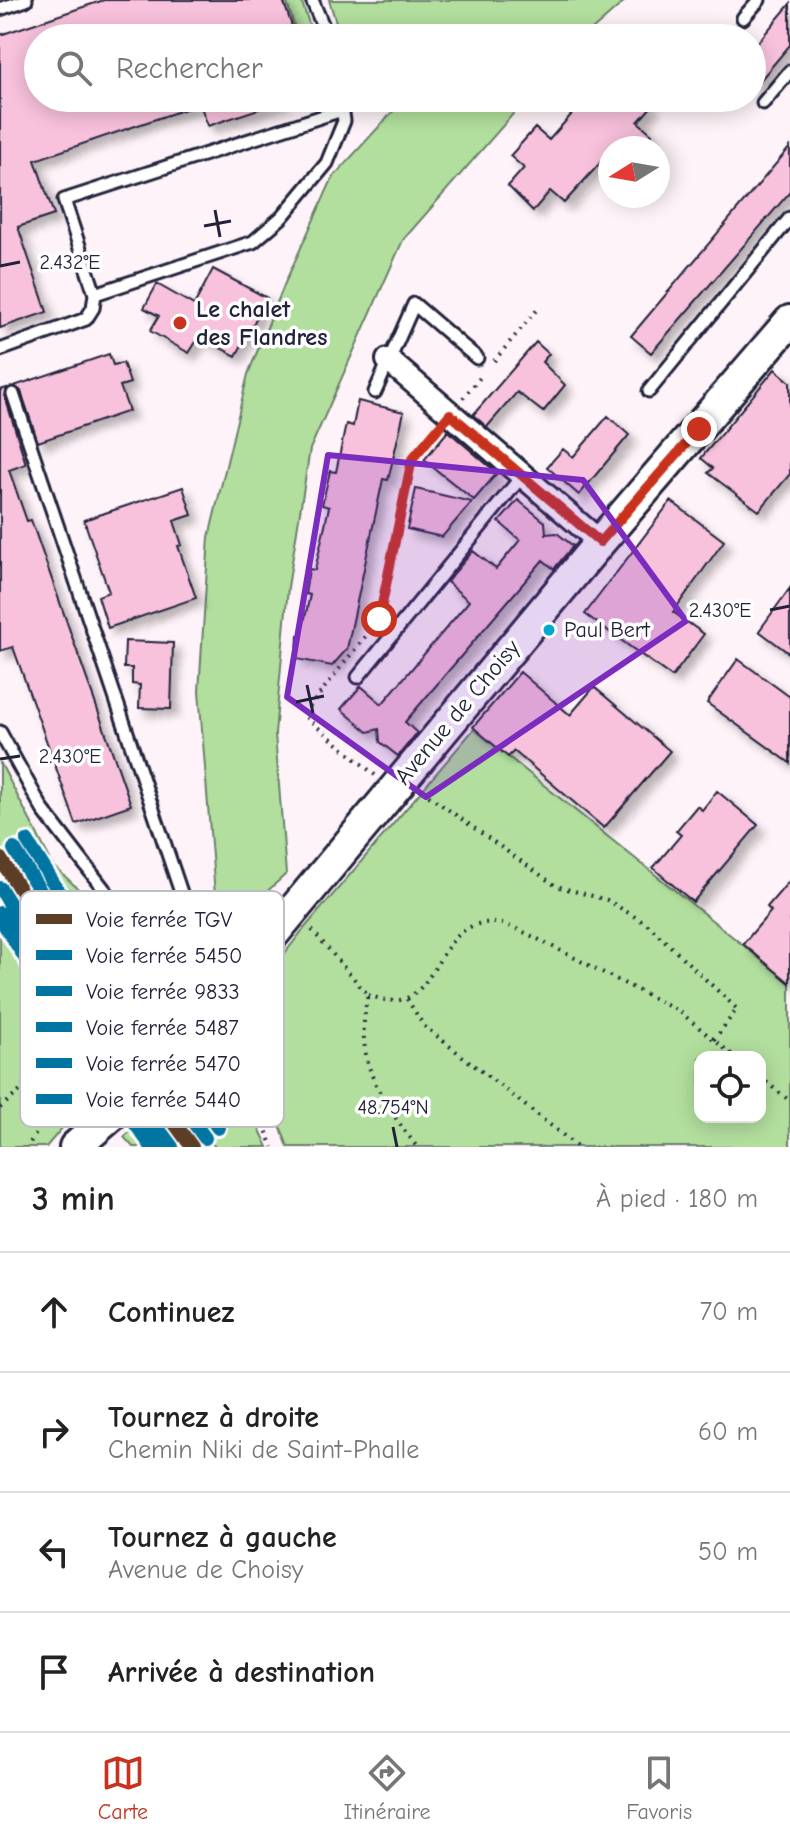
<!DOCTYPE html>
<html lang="fr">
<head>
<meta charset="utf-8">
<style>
  :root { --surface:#fff; --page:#f6f6f6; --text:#222; --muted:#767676; --line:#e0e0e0; --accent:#c8321e }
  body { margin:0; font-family:"Comic Neue",sans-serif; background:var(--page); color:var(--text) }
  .controls { position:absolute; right:24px; bottom:24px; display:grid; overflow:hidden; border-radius:16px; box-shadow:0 4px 20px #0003 }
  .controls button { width:72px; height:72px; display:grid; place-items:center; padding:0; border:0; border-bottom:2px solid var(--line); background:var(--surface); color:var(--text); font:40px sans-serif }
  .compass { position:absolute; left:598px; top:136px; width:72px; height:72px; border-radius:50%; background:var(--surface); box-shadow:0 4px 20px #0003; rotate:259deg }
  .stop { position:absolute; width:24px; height:24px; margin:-18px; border:6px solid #c8321e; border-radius:50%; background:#fff }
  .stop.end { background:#c8321e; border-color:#fff; box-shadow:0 2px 8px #0008 }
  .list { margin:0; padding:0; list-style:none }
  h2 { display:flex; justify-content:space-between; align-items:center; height:104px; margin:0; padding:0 32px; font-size:34px }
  h2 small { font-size:26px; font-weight:400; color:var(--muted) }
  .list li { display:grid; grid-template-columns:52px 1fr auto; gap:24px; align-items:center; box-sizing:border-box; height:120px; padding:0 32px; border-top:2px solid var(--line) }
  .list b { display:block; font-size:30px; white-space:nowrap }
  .list p { margin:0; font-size:26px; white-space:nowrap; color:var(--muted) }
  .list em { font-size:26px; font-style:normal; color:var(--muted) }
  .icon { flex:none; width:44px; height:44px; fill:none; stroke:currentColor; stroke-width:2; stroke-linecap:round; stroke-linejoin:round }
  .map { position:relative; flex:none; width:790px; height:1147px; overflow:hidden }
  .search { position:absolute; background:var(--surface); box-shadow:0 4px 20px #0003; left:24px; right:24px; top:24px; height:88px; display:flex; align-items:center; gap:20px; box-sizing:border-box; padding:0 28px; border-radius:44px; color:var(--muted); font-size:30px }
  .sheet { height:584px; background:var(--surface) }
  nav { display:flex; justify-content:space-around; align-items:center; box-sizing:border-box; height:112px; border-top:2px solid var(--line); background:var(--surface); font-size:22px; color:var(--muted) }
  nav a { display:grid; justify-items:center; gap:4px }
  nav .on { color:var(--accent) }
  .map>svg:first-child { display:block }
  .green { fill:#b2df9e; stroke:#6a806c; stroke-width:2; fill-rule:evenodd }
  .building { fill:#f8c2dc; stroke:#22223b; stroke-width:2; filter:url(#shadow) }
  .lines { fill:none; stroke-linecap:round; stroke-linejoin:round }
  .lane-casing { stroke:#22223b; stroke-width:17 }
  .street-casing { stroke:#22223b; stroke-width:28 }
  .secondary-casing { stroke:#22223b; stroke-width:36 }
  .path { stroke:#22223b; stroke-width:4; stroke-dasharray:2 6; stroke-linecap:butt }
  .lane { stroke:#fff; stroke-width:11 }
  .street { stroke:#fff; stroke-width:22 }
  .secondary { stroke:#fff; stroke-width:30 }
  .rail-1-casing { stroke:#fff; stroke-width:20 }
  .rail-2-casing { stroke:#fff; stroke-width:20 }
  .rail-3-casing { stroke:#fff; stroke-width:20 }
  .rail-4-casing { stroke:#fff; stroke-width:20 }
  .rail-5-casing { stroke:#fff; stroke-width:20 }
  .rail-6-casing { stroke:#fff; stroke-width:20 }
  .rail-1 { stroke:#5c3e26; stroke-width:14 }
  .rail-2 { stroke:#0075a1; stroke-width:14 }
  .rail-3 { stroke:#0075a1; stroke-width:14 }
  .rail-4 { stroke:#0075a1; stroke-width:14 }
  .rail-5 { stroke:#0075a1; stroke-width:14 }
  .rail-6 { stroke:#0075a1; stroke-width:14 }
  .route { stroke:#c8321e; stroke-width:10 }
  .marked { fill:#7b2cbf; fill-opacity:0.2; stroke:#7b2cbf; stroke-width:6; stroke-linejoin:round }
  .ticks { fill:none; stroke:#22223b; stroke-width:3 }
  .poi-dot { fill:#c8321e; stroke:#fff; stroke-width:3 }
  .bus-dot { fill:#00a9ce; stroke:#fff; stroke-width:3 }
  .labels { text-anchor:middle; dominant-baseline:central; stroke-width:7; stroke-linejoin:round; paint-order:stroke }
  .bus-label { font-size:22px; fill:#22223b; stroke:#fff; text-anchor:start }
  .poi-label { font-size:24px; font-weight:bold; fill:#22223b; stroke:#fff; text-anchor:start }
  .street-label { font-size:24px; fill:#22223b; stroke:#fff }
  .key { fill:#fff; stroke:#bdbdc4; stroke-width:2 }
  .key-label { font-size:22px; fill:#22223b }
  .ticks-label { font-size:20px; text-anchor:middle; fill:#22223b; stroke:#fff; stroke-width:7; stroke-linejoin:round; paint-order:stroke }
</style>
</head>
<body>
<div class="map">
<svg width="790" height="1147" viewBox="0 0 790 1147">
  <defs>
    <filter id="shadow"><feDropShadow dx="7" dy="7" stdDeviation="4" flood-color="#0004"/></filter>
  </defs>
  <rect width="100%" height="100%" fill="#fef3f8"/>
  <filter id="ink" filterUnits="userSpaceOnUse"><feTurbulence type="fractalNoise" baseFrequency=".0125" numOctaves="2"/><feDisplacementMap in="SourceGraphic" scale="16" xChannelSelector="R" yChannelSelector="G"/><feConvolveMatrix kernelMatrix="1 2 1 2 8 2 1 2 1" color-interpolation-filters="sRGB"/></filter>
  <g filter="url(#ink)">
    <path class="green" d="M286 0H301L314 38H298Z
      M329 0H626L583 38H341Z
      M384 98H527L403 240 310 449 288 587 275 734 286 874 223 932 216 908 199 691 209 537 248 374 285 283 333 177 398 106Z
      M474 729 790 983V1147H288L239 1013 302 931ZM700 1057H760V1117H700Z
      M0 762 53 865 151 958 165 999 167 1017 141 1055 64 947 0 848Z
      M0 910 48 991 105 1078 46 1147H0Z
      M219 1043 268 1147H215L170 1093Z
      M142 1120 164 1147H133L124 1137Z"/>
    <path class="building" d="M104 0H283L296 38H38V98H282V101L208 126 200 104 35 160 54 215 18 227 47 312 0 328V35Z
      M790 4V45L752 90V49Z
      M586 98H644L652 106 638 122 652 134 639 148H610V170L601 162 564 203 550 191 533 211 508 186 524 168 510 156 535 128 549 140Z
      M790 147V192L651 353 631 336Z
      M213 269 267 298 236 356 199 337 189 353 150 331 159 316 144 308 157 284 194 305Z
      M536 342 549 354 542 362 565 385 543 412 517 392 487 427 473 415Z
      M109 354 113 365 123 363 130 383 120 386 129 411 38 442 21 391 14 386Z
      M775 369 790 382V474L759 511 708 473 713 468 701 458Z
      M7 388 5 397 26 464 9 470 27 521 31 520 131 805 76 824 13 647 0 651V390Z
      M358 401 404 412 388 480 383 479 347 649 332 666 297 659 298 635 301 636 310 595 305 594 309 569 315 570 329 507 322 505 330 471 336 472 346 424 353 426Z
      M608 416 629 435 579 495 547 467 563 449 573 457Z
      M448 431 497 473 474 500 424 460Z
      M183 487 192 515 174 521 182 545 178 546 196 598 108 628 98 596 109 592 84 520Z
      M416 489 472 502 442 537 407 529Z
      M518 500 545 522 546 534 557 533 573 546 554 569 543 560 405 722 417 733 398 756 380 742 379 729 368 732 341 709 361 686 382 704 469 601 447 582 455 572 473 551 496 569 520 540 499 522Z
      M671 501 724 541 673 612 704 634 672 677 585 614Z
      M790 588V654L759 631Z
      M125 641 173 643 171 709 139 708 140 685 132 684V668H124Z
      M738 659 790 697V763L707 703Z
      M520 672 570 715 594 687 670 751 604 828 514 751 508 757 473 727Z
      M717 791 758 825 693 902 653 868 681 835 676 831 697 806 702 810Z
      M790 880V983L743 944 771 911 767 907Z"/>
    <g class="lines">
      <defs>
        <path id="lane" d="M312 0 328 38
          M0 9 26 0
          M743 18 759 0
          M763 103 790 71
          M95 294 64 200 342 110
          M0 350 86 319 93 308 95 294 253 242 282 217 327 163 344 121 341 98
          M649 391 790 218
          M375 392 414 304 477 358
          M13 394 198 943 199 981
          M358 677 522 476
          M0 732 43 810 123 914 218 998
          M207 1012 224 1029"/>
        <path id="street" d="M388 360 600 542"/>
        <path id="secondary" d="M75 1147 125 1104 230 986 600 542 790 321"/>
      </defs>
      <use href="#lane" class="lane-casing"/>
      <use href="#street" class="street-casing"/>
      <use href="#secondary" class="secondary-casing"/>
      <path class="path" d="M494 361 540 306
        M463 398 483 374
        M375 775 303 715 379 619 412 459 437 429
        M422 791 556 886 607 900 647 924 737 1009 714 1040
        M312 930 368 995C353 1061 379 1097 417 1147
        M368 995C380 999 391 1003 404 999 440 987 442 917 496 923 506 924 516 929 526 933L680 1012 735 1057
        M407 999 424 1026 578 1147
        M230 1043 273 1147
        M760 1077 790 1101
        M0 1108 20 1091 41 1048C58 1063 57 1102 46 1120 40 1130 32 1137 28 1147"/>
      <use href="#lane" class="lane"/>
      <use href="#street" class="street"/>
      <use href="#secondary" class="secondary"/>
      <defs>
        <path id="rail-1" d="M0 858 123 1053 192 1147"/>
        <path id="rail-2" d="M0 888 109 1062 172 1147"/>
        <path id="rail-3" d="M14 849 136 1044 205 1138"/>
        <path id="rail-4" d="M0 918 96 1070 152 1147"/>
        <path id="rail-5" d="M27 841 149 1035 218 1128"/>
        <path id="rail-6" d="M0 913 50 994 158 1147"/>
      </defs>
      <use href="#rail-1" class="rail-1-casing"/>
      <use href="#rail-2" class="rail-2-casing"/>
      <use href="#rail-3" class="rail-3-casing"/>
      <use href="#rail-4" class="rail-4-casing"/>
      <use href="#rail-5" class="rail-5-casing"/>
      <use href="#rail-6" class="rail-6-casing"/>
      <use href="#rail-1" class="rail-1"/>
      <use href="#rail-2" class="rail-2"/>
      <use href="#rail-3" class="rail-3"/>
      <use href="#rail-4" class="rail-4"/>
      <use href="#rail-5" class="rail-5"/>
      <use href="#rail-6" class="rail-6"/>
    </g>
  </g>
  <g class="lines" filter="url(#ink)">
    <path class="route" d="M379 619 412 459 450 414 600 542 699 429"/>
  </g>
  <path class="marked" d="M328 455 583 480 686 621 426 797 287 697Z"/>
  <path class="ticks" d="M215 210 220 237M204 226 231 221M0 266 20 262M770 610 790 606M307 685 313 713M296 702 324 696M0 759 20 756M393 1127 397 1147"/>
  <circle class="poi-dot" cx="180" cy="323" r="8"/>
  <circle class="bus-dot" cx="549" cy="630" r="7"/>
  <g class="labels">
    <g class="bus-label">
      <text x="564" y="630">Paul Bert</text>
    </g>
    <g class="poi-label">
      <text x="196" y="309">Le chalet<tspan x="196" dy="28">des Flandres</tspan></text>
    </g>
    <g class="street-label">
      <text transform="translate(457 712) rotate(-50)">Avenue de Choisy</text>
    </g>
  </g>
  <rect x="20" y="891" width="264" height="236" rx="12" class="key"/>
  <rect x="36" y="914" width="36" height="10" fill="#5c3e26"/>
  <rect x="36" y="950" width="36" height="10" fill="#0075a1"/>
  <rect x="36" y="986" width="36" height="10" fill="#0075a1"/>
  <rect x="36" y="1022" width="36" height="10" fill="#0075a1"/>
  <rect x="36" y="1058" width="36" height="10" fill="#0075a1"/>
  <rect x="36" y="1094" width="36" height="10" fill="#0075a1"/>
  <g class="key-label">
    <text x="86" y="927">Voie ferrée TGV</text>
    <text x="86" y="963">Voie ferrée 5450</text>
    <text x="86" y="999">Voie ferrée 9833</text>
    <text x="86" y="1035">Voie ferrée 5487</text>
    <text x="86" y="1071">Voie ferrée 5470</text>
    <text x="86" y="1107">Voie ferrée 5440</text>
  </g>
  <g class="ticks-label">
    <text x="70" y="269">2.432°E</text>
    <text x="720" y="617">2.430°E</text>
    <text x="70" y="763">2.430°E</text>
    <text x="393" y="1114">48.754°N</text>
  </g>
</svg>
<div class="controls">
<button><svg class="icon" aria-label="locate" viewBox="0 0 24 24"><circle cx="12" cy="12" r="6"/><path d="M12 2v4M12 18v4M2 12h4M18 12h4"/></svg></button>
</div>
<svg class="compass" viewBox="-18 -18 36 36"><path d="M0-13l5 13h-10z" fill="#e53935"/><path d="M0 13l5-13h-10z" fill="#767676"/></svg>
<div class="stop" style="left:379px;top:619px"></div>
<div class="stop end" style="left:699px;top:429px"></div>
<div class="search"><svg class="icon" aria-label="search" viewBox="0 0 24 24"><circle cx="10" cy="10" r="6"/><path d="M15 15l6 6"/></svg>Rechercher</div>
</div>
<section class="sheet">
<h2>3 min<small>À pied · 180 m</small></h2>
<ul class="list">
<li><svg class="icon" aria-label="ahead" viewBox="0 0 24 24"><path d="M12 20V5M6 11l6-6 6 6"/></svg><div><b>Continuez</b></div><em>70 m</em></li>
<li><svg class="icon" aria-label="right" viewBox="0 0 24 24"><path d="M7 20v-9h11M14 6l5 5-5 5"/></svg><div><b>Tournez à droite</b><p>Chemin Niki de Saint-Phalle</p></div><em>60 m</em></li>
<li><svg class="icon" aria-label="left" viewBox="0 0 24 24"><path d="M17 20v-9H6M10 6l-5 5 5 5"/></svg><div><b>Tournez à gauche</b><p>Avenue de Choisy</p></div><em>50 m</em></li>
<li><svg class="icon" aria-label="arrive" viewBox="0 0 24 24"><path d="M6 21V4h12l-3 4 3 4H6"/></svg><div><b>Arrivée à destination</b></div></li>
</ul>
</section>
<nav>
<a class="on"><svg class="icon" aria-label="map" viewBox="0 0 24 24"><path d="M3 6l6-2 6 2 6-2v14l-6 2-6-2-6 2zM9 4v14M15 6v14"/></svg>Carte</a>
<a><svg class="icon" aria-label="directions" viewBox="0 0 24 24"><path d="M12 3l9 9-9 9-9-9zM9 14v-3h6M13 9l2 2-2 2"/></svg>Itinéraire</a>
<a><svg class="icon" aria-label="saved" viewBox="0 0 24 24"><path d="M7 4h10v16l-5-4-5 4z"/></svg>Favoris</a>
</nav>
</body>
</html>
